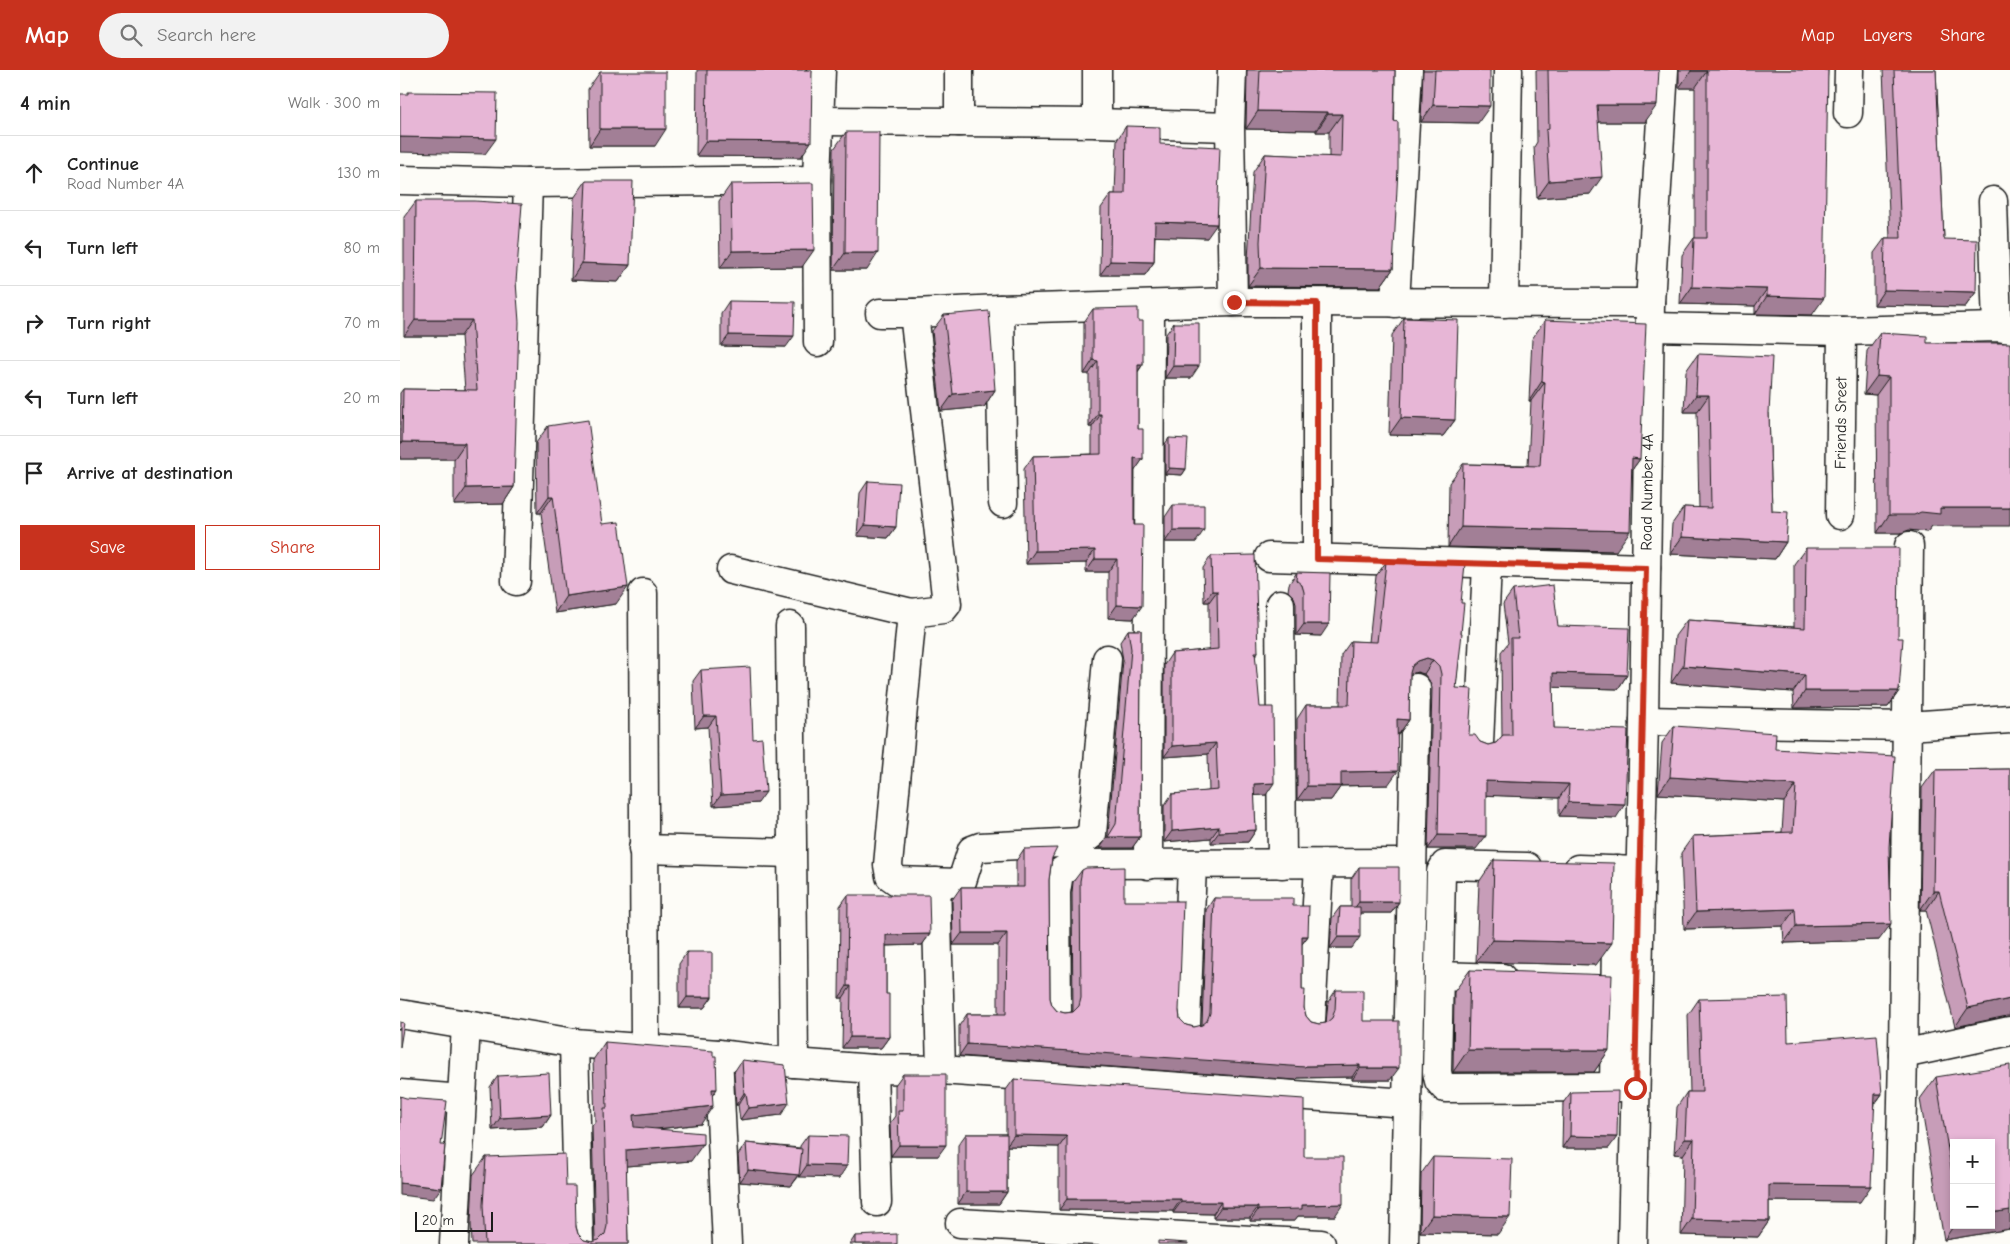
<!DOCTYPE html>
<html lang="en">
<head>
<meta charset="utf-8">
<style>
  :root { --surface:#fff; --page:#f2f2f2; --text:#222; --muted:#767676; --line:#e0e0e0; --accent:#c8321e }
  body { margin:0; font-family:"Comic Neue",sans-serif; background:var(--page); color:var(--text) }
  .controls { position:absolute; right:15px; bottom:15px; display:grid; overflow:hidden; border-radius:0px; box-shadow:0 2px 8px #0003 }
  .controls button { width:45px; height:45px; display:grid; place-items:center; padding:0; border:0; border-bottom:1px solid var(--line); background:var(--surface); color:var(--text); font:25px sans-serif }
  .scale { position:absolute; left:15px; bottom:12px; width:78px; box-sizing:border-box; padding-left:5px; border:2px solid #1c1c1c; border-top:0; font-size:14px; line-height:18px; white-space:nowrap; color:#1c1c1c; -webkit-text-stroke:4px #fdfcf7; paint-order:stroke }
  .stop { position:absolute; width:15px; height:15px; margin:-11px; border:4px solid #c8321e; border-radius:50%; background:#fff }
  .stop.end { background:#c8321e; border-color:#fff; box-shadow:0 1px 5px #0008 }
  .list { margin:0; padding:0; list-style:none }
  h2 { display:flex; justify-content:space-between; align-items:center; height:65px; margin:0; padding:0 20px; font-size:21px }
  h2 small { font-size:16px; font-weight:400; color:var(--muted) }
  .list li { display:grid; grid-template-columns:32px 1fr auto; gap:15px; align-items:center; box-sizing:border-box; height:75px; padding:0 20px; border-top:1px solid var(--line) }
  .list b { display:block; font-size:19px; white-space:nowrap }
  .list p { margin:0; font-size:16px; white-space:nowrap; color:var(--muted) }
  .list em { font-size:16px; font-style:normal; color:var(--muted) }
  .actions { display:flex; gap:10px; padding:15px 20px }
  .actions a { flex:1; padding:11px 0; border:1px solid var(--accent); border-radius:0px; text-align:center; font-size:18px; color:var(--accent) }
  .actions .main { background:var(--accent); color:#fff }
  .icon { flex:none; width:28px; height:28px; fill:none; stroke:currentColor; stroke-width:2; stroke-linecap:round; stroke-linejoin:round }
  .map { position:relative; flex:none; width:1610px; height:1174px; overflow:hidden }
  header { display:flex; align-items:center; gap:30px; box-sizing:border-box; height:70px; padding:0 25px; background:var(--accent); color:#fff }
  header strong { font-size:24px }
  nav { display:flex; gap:28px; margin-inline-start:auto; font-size:18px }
  .search { width:350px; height:45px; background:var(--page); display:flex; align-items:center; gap:12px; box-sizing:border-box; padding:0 18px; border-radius:28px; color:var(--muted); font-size:19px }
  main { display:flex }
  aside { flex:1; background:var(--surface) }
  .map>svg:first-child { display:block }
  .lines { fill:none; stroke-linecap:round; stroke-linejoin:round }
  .minor-casing { stroke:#1c1c1c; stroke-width:31 }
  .minor { stroke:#fdfcf7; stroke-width:28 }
  .wall { fill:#c79db8; stroke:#1c1c1c; fill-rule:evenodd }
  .shaded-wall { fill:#a27f96; stroke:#1c1c1c }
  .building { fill:#e7b6d6; stroke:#1c1c1c }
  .route { stroke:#c8321e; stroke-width:6 }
  .labels { text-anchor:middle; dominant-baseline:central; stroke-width:4; stroke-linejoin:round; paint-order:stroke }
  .street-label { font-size:16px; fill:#1c1c1c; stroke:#fdfcf7 }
</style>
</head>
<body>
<header>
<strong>Map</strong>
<div class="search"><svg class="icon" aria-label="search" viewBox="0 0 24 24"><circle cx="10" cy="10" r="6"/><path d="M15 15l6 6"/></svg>Search here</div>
<nav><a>Map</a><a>Layers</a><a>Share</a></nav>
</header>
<main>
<aside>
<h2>4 min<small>Walk · 300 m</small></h2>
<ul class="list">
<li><svg class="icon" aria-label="ahead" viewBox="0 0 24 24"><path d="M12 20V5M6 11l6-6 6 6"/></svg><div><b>Continue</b><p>Road Number 4A</p></div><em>130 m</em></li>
<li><svg class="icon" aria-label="left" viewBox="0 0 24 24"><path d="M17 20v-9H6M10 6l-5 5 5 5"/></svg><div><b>Turn left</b></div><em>80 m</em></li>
<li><svg class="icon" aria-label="right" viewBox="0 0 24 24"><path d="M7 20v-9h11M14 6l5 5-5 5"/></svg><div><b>Turn right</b></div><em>70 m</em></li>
<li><svg class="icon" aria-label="left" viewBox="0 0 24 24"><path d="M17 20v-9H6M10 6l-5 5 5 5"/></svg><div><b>Turn left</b></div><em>20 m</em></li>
<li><svg class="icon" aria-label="arrive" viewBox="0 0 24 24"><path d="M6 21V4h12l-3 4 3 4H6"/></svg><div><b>Arrive at destination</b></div></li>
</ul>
<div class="actions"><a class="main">Save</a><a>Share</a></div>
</aside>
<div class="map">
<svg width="1610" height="1174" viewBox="0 0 1610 1174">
  <rect width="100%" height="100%" fill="#fdfcf7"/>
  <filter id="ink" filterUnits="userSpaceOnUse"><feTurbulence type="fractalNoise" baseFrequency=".02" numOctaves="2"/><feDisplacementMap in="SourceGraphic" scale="10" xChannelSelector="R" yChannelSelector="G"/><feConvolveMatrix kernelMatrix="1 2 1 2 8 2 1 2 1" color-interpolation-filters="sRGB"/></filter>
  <g filter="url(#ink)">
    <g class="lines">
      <defs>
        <g id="minor">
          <path d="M832 0 830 57 833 232"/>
          <path d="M1448 43 1449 0"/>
          <path d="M420 51 697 53 830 57"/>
          <path d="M559 52V0"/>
          <path d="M697 53V0"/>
          <path d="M0 110 128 113 417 110"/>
          <path d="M1593 131 1597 257"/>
          <path d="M995 233 1008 0"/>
          <path d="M1104 233 1108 0"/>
          <path d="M600 239 603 433"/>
          <path d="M480 243H514L600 239 833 232 1250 233"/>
          <path d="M1250 257 1442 261 1597 257 1610 259"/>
          <path d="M418 272 417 110 421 0"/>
          <path id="s1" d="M1440 445 1442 261"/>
          <path d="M869 487 1246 498"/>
          <path d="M917 489V233"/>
          <path d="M331 500 512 543 543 539 547 534 514 243"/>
          <path d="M116 511 128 113"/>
          <path d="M243 523 245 978"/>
          <path d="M880 534 882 794"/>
          <path d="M512 543 488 795 490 806 497 811 559 813 562 811 572 780 580 777 681 772 692 764 707 589"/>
          <path d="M390 556 394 993"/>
          <path d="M1244 651 1508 656 1610 649"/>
          <path d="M1079 673 1087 494"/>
          <path d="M243 779 391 783"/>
          <path d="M748 795 750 236"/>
          <path d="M1127 797 1045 795 1041 802 1037 1002 1039 1011 1045 1018 1235 1017"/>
          <path d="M1178 799 1240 801"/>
          <path d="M536 812 541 1000"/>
          <path d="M1039 906 1102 908"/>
          <path d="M657 940 656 822 659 803 673 794 1012 793"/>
          <path d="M0 944 174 973 318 984 394 993 473 999 541 1000 1007 1033"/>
          <path d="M911 951 919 794"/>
          <path d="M786 954 792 794"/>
          <path d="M174 973 179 1174"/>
          <path d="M318 984 327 1174"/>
          <path d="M1503 984 1610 961"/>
          <path d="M473 999 477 1132"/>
          <path d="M1214 1017 1217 800"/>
          <path d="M0 1024 62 1029"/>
          <path d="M560 1153 921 1174"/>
          <path d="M54 1174 66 955"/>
          <path d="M1004 1174 1016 618"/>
          <path id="s2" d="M1232 1174 1244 651 1250 233 1264 0"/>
          <path d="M1499 1174 1503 984 1509 476"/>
        </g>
      </defs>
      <use href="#minor" class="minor-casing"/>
      <use href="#minor" class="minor"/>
    </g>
    <path class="wall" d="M297 0H412L401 87 296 86Z
      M847 0H995L993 199 980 217 848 216V190L853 102 865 84 929 87V62H916V60L846 59Z
      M1023 0H1090L1078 53 1021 52Z
      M1136 0H1259L1245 52H1198L1190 124 1137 128 1134 77 1137 72Z
      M1279 0H1428L1412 245 1355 244V236L1280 234 1282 185 1294 168H1295V18H1279Z
      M1483 0H1536L1544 169 1576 222 1565 237 1474 235V183L1485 168H1490Z
      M200 2 255 76H189L188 19Z
      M726 56 760 74 807 168 755 166 754 192 745 205H700L701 138 711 124H715L717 70Z
      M446 62 467 200H433L434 79Z
      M186 111 230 195 218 212 171 210 174 128Z
      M331 114 402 197 320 198 319 131Z
      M16 131 116 212 114 417 103 434 54 435V389H0V323L3 319 65 320 61 266H4V147Z
      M329 231 386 277 321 276V243Z
      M693 239 738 251 743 294 738 302V359L743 389 734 401 733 549 708 548V502H686V493L626 494 624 399 633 386 692 384V357H689V304H684V252Z
      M544 245 595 320 584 337 541 341 532 261Z
      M1004 248 1055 350 1043 366 989 365 992 265Z
      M1145 250 1240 389 1231 401 1216 481 1048 477 1049 413 1063 394 1128 395 1131 331H1129L1132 269Z
      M774 253 791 308H765L766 264Z
      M1480 263 1527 273 1532 456 1527 462 1509 460 1501 463H1477L1476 325 1464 324 1467 281Z
      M1298 284 1369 343 1372 441 1386 472 1375 489 1270 484 1272 454 1284 437 1299 438 1297 342H1284L1286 301Z
      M148 356 202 454 216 534 155 543 141 443H137L136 373Z
      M769 368 786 399 782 405 765 404V374Z
      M468 411 496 457 488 468 457 466 460 423Z
      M773 435 796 472H765V447Z
      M1406 478 1498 568 1499 621 1488 637 1394 638 1393 622 1271 613 1275 566 1287 550 1394 557V494Z
      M811 486 858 582 855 587 866 725H854L856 760 848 772 811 773V768L764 772V736L772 724 809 721 808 684 764 687V595L772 583 809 580V532H804L803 498Z
      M986 492 1061 533V563L1056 618 1069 665 1080 672 1088 675 1096 673 1102 666 1101 582 1108 573 1103 534 1113 520 1158 556 1227 605 1218 619 1153 617 1154 658 1216 748 1159 746V728L1086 725 1076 779H1028L1032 618 1029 610 1024 604 1017 602 1010 604 1009 650 999 664H998L988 715 941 716 931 730H897V649L906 635H940L941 585 951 571 969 572 976 506Z
      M897 502 921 566 896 565V533L894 527 888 521 889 514Z
      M728 560H741L740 767 732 778H700L708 765 723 590 720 572Z
      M301 600 353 669 358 733 313 736 308 657 295 658 293 611Z
      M1274 656 1375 679 1479 870 1384 873 1383 856 1284 859 1281 783 1293 766 1382 762 1384 732 1258 724 1262 673Z
      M1610 699V946H1607L1555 957 1526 840H1520L1522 718 1535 700Z
      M624 779 652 788 649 810 650 928 652 935 657 941 665 943 672 942 673 940 672 823 673 812 682 800 724 831 779 941 780 949 786 955 794 957 801 956 802 955 806 840 814 828 893 836 908 866 902 874V920L904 938 906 946 911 952 919 954 926 953 928 932 936 920 963 951 990 1010H952V1007L898 1008 896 1010 559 986V956L567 944H598V875H553L552 830 561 817H616V791Z
      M1094 790 1196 895 1076 892 1079 812Z
      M959 797 999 832 991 843H960L952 878H930L932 848 940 837H951V809Z
      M448 825 530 864 522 875 486 876V924L489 967 481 978H442L443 928H439L440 836Z
      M287 882 312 927 304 938H279V894Z
      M1070 900 1209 980 1194 1002H1053L1054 922Z
      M1299 929 1388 972 1482 1024 1475 1034 1460 1132 1369 1131V1151L1358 1167 1281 1165 1283 1085 1274 1084 1277 1037 1287 1022H1290L1288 945Z
      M205 972 312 1025 301 1054 258 1059 291 1091 226 1096 228 1174H72L71 1153 73 1105 86 1087 166 1116 178 1164 184 1170 192 1172 195 1171 192 1056 195 1052 193 990Z
      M342 990 381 1045 340 1050 338 1035H336L334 1002Z
      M503 1004 538 1086H491L490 1053 495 1046V1015Z
      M98 1006 151 1045 143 1057 92 1060 90 1017Z
      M1536 1007 1610 1159 1544 1170 1520 1029ZM1554 1073 1591 1155H1554Z
      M614 1009 904 1087 935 1146H898L894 1151H850V1148H813V1144L773 1143V1141L659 1140V1077L607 1076V1122L599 1134H558V1075L566 1064H606V1020Z
      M1171 1022 1209 1078H1162L1163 1033Z
      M408 1065 439 1108 399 1106 391 1116 340 1112 338 1085 346 1073 400 1078V1076Z
      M1033 1087 1098 1164 1020 1162 1021 1104Z
      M455 1166 497 1174H450Z"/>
    <path class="shaded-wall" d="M1291 1H1307L1295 18H1279Z
      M1033 35 1090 36 1078 53 1021 52Z
      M1197 35H1257L1245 52H1185Z
      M858 41 928 42 916 60 846 59Z
      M928 44H942L929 62H916Z
      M200 59H266L255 76H189Z
      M0 67 96 69 85 84 0 82Z
      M306 71 411 72 401 87 296 86Z
      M1202 107 1190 124 1137 128 1149 111Z
      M755 152 817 154 807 168 745 166Z
      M414 180 402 197 320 198 332 181Z
      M445 183H478L467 200H433Z
      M710 191 754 192 745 205H700Z
      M182 193 230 195 218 212 171 210Z
      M861 198 993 199 980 217 848 216Z
      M1292 217 1367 219 1355 236 1280 234Z
      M1484 220 1576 222 1565 237 1474 235Z
      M1367 226 1424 228 1412 245 1355 244Z
      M15 250H72L61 266H4Z
      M329 265 394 266 386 277 321 276Z
      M693 290 698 291 689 304H684Z
      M738 294H743L734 307Z
      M773 296H799L791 308H765Z
      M1477 306 1489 307 1476 325 1464 324Z
      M1142 311 1145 312 1131 331H1129Z
      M595 320 584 337 541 341 553 324Z
      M1296 325H1309L1297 342H1284Z
      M698 344H701L692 357H689Z
      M1001 348 1055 350 1043 366 989 365Z
      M2 372 65 373 54 389H0V375Z
      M734 388 743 389 734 402Z
      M1232 388 1240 389 1226 408Z
      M769 398 786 399 782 405 765 404Z
      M114 417 103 434 54 435 66 418Z
      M149 426H153L141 443H137Z
      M1540 438H1610V456H1532L1527 462 1509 460 1501 463H1477L1489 445Z
      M465 455 496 457 488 468 457 466Z
      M1061 457 1230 461 1216 481 1048 477Z
      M773 460H804L796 472H765Z
      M1282 467 1386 472 1375 489 1270 484Z
      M695 480 686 493 626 494 635 481Z
      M695 489H717L708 502H686Z
      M228 517 216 534 155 543 166 526Z
      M812 521H817L809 532H804Z
      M717 535 742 536 733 549 708 548Z
      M904 554H929L921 566 896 565Z
      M1027 588 1033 590 1024 604 1017 602 1008 605 1012 596 1018 591Z
      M1283 596 1405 605 1393 622 1271 613Z
      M1153 603 1227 605 1218 619 1143 617Z
      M1405 621H1499L1488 637 1394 638Z
      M304 646H316L308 657 295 658Z
      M997 649 1009 650 999 664 988 663Z
      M816 673 808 684 764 687 772 676Z
      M998 701 988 715 931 716 941 702Z
      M1270 707 1396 715 1384 732 1258 724Z
      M1086 711 1169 714 1159 728 1076 725Z
      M874 713 866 725 846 726 854 714Z
      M907 716H941L931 730H897Z
      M366 722 358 733 313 736 321 725Z
      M1168 732 1225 734 1216 748 1159 746Z
      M819 757 811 768 764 772 772 761Z
      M856 760 848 772 811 773 819 762Z
      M1038 765 1086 766 1076 779H1028Z
      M708 767H740L732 778H700Z
      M1533 821H1539L1526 840H1520Z
      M959 832H999L991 843H951Z
      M1395 839 1383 856 1284 859 1296 842Z
      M1491 854 1479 870 1384 873 1396 856Z
      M562 863H607L598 875H553Z
      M530 864 522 875 478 876 486 865Z
      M902 866H908L899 878Z
      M938 867H960L952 878H930Z
      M1092 870 1212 873 1196 895 1076 892Z
      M447 916H451L443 928H439Z
      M287 927H312L304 938H279Z
      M1610 929V946H1607L1555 957 1568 938Z
      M450 967H489L481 978H442Z
      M567 974 906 996 960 995 952 1007 898 1008 896 1010 559 986Z
      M1068 980H1209L1194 1002H1053Z
      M960 998H999L990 1010H952Z
      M312 1019H317L305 1036Z
      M344 1023H346L338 1035H336Z
      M1475 1024H1482L1471 1039Z
      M389 1033 381 1045 340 1050 348 1038Z
      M313 1036 301 1054 221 1063 233 1045Z
      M151 1045 143 1057 92 1060 100 1048Z
      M614 1065 667 1066 659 1077 606 1076Z
      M1170 1066 1217 1067 1209 1078H1162Z
      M1285 1069H1294L1283 1085 1274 1084Z
      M303 1074 291 1091 214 1097 226 1080Z
      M499 1075H546L538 1086H491Z
      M407 1095 447 1096 439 1108 399 1107Z
      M348 1100 399 1105 391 1116 340 1112Z
      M0 1113 41 1118 33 1129 0 1125Z
      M1369 1115 1471 1116 1460 1132 1359 1131Z
      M566 1122H607L599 1134H558Z
      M667 1129H781L773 1141 659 1140Z
      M781 1132H821L813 1144 773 1143Z
      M943 1134 935 1146H898L894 1151H850L858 1140 902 1135Z
      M821 1137H858L850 1148H813Z
      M1610 1140V1159L1544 1170 1554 1155H1591V1143Z
      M1032 1145 1110 1147 1098 1164 1020 1162Z
      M1292 1149 1369 1151 1358 1167 1281 1165Z"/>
    <path class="building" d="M307 0H412L411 72 306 71Z
      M860 0H995L994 51 998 52V98L993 199 861 198 860 172 865 84 941 87 942 44H928V42L858 41Z
      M1035 0H1090V36L1033 35Z
      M1148 0H1259L1257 35H1197L1202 107 1149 111 1146 60 1149 59Z
      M1291 0H1428L1424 228 1367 226V219L1292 217 1294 168H1307V1H1291Z
      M1494 0H1536L1544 169 1577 170 1576 222 1484 220 1485 168H1501Z
      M200 2H266V59H200Z
      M8 22 97 23 96 69 0 67V24H8Z
      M726 56 760 57V74L820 77 817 154 755 152 754 192 710 191 711 124H725Z
      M446 62H479L478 183H445Z
      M186 111H233L230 195 182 193Z
      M413 113 414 180 332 181 331 114Z
      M16 131H75L122 134 116 212 119 252 114 417 66 418 65 373 2 372 3 319 77 320 72 250H15Z
      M329 231 395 232 394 266 329 265Z
      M738 238V251H743V294H738V359H743V389L734 388V455H743L742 536 717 535V489H695V480L635 481 633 386 701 384V344H698V291L693 290V239Z
      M589 241 595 320 553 324 544 245Z
      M1004 248 1058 250 1055 350 1001 348Z
      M1145 250 1246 254 1240 389 1232 388 1230 461 1061 457 1063 394 1140 396 1145 312 1142 311Z
      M774 253H799V296H773Z
      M1480 263 1527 266V273H1610V438H1540V444L1521 442 1514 445H1489V307L1477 306Z
      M1298 284 1372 287 1369 343 1372 441 1388 442 1386 472 1282 467 1284 437 1311 438 1309 325H1296Z
      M188 350 202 454 219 452 228 517 166 526 153 426H149L148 356Z
      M769 368 788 369 786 399 769 398Z
      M468 411 499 413 496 457 465 455Z
      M773 435H804V460H773Z
      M1406 478H1499L1498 568H1503L1499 621H1405V605L1283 596 1287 550 1405 558Z
      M855 485 858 582H855L860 637H873L874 713 854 714 856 760 819 762V757L772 761V724L818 720 816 673 772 676V583L818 579 817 521H812L811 486Z
      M986 492 1065 494 1061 533H1064L1061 563H1062L1056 618 1072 619 1069 665H1075L1080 672 1088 675 1096 673 1103 665H1112L1111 568H1118L1113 520 1153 515 1158 556 1229 558 1227 605 1153 603 1154 658 1228 660 1225 734 1168 732 1169 714 1086 711V766L1038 765 1041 604 1039 596 1033 590 1027 588 1018 591 1012 596 1010 603 1009 650 997 649 998 701 941 702V716H907L906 635H949L951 571 977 572Z
      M897 502 930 503 929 554H904V522L902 515 896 510Z
      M728 560H741L740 767H708L716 754 731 579Z
      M350 597 353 669 362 668 366 722 321 725 316 646H304L301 600Z
      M1274 656 1376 663 1375 679 1495 686 1489 777 1491 854 1396 856 1395 839 1296 842 1293 766 1393 762 1396 715 1270 707Z
      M1610 699V929L1568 938 1539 821H1533L1535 700Z
      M657 778 652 788 649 810 650 928 652 935 657 941 665 943 673 942 679 936 681 928 680 811 682 800 686 798 724 797V831H783L779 941 780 949 786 955 794 957 802 955 807 951 810 943 814 828H893V836H909L908 866H902V920H905L904 938 906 946 911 952 919 954 926 953 932 948 935 940 936 920H963V951H999V998H960V995L906 996 905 997 567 974V944H606L607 863H562L561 817H624V779Z
      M1094 790 1214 793 1212 873 1092 870Z
      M959 797H999V832H959Z
      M448 825H529L530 864 486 865V924H489V967H450L451 916H447Z
      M940 837H960V867H938Z
      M287 882H312V927H287Z
      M1070 900 1212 905 1209 980H1068Z
      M1387 927 1388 972 1477 965 1482 1024H1475L1471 1116 1369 1115V1151L1292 1149 1294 1069H1285L1287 1022H1302L1299 929Z
      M0 952 4 953 0 977Z
      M205 972 313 981V986H316L317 1019H312L313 1036 233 1045 234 1057 303 1063V1074L226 1080 228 1174H85L83 1135 86 1087 165 1084 166 1116H175L176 1157 178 1164 184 1170 192 1172 199 1170 205 1164 207 1156 204 1038H207Z
      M342 990 385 995 389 1033 348 1038 346 1023H344Z
      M1610 995V1140L1591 1143V1073H1554V1116L1536 1007Z
      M149 1003 151 1045 100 1048 98 1006Z
      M503 1004H546V1075H499L498 1041H503Z
      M614 1009 904 1029V1087H943V1134L902 1135V1139L858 1140V1137H821V1132H781V1129H667V1066L614 1065Z
      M1218 1021 1217 1067 1170 1066 1171 1022Z
      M0 1026 6 1028 47 1031 41 1075H45L41 1118 0 1113Z
      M566 1064H607V1122H566Z
      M408 1065 448 1066 447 1096 407 1095Z
      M346 1073 402 1079 399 1105 348 1100Z
      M1033 1087 1112 1089 1110 1147 1032 1145Z
      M497 1164V1174H455V1166Z
      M758 1171 788 1173V1174H758Z"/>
  </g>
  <g class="lines" filter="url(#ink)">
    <path class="route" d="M834 232 917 233V489L1246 498 1235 1018"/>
  </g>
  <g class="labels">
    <g class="street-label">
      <text stroke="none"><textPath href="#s1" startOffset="92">Friends Sreet</textPath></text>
      <text stroke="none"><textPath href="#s2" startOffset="752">Road Number 4A</textPath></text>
    </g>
  </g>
</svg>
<div class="controls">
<button>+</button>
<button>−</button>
</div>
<div class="scale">20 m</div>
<div class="stop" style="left:1235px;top:1018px"></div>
<div class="stop end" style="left:834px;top:232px"></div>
</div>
</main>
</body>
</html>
